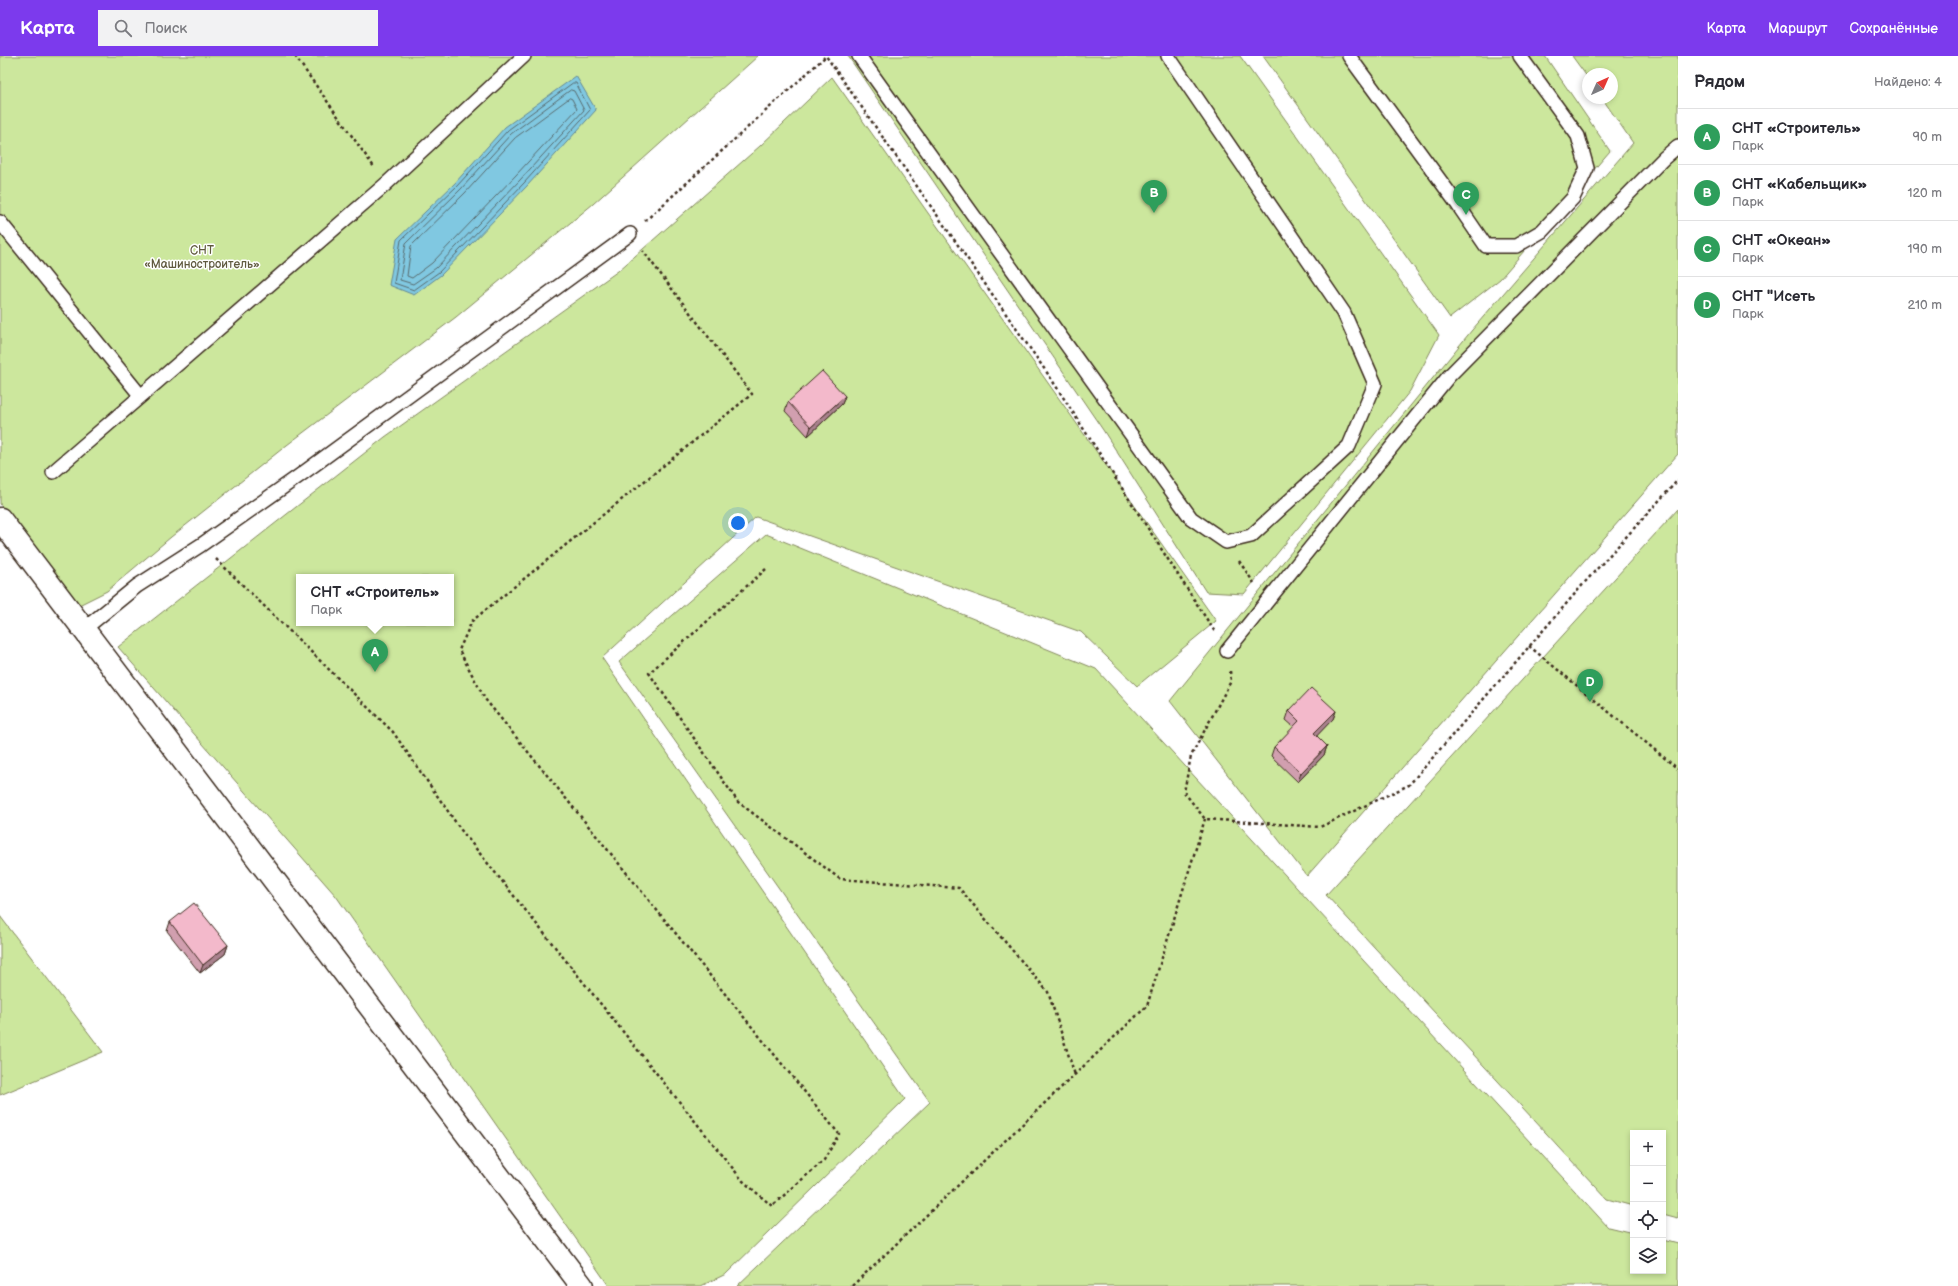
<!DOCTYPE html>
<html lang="ru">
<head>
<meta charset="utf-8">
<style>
  :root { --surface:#fff; --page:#f2f2f3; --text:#2b2b33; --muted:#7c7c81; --line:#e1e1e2; --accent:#7c3aed }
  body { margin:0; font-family:"Balsamiq Sans",sans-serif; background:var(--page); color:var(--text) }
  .controls { position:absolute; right:12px; bottom:12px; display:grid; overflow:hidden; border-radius:0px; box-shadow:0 2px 6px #0003 }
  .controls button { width:36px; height:36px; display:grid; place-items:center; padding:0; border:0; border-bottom:1px solid var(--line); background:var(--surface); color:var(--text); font:20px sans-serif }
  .compass { position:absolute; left:1582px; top:12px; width:36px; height:36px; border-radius:50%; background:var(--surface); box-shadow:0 2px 6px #0003; rotate:45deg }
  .you { position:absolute; left:738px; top:467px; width:14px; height:14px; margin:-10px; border:3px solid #fff; border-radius:50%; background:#1a73e8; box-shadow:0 0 0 6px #1a73e833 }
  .badge { display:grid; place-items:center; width:26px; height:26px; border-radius:50%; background:var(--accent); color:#fff; font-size:13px; font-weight:700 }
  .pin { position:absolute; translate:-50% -33px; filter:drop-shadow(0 1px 2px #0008) }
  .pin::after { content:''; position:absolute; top:21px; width:14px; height:12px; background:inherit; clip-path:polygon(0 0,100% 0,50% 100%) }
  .popup { position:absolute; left:296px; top:518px; width:158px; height:52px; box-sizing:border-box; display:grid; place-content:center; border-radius:0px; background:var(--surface); filter:drop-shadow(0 1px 3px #0005); font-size:13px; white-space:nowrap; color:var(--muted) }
  .popup b { font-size:15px; color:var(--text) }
  .popup::after { content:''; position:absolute; left:50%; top:100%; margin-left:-8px; border:8px solid transparent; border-top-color:var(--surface) }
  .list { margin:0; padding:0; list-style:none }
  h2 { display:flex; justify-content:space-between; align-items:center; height:52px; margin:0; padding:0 16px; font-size:17px }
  h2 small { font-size:13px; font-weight:400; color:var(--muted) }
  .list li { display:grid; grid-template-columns:26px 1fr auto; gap:12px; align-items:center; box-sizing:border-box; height:56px; padding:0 16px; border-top:1px solid var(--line) }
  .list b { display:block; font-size:15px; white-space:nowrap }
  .list p { margin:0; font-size:13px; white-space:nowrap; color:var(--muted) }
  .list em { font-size:13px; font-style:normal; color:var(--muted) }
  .icon { flex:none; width:22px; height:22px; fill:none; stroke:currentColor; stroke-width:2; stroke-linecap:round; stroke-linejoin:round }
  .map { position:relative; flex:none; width:1678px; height:1230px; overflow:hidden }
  header { display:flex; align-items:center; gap:24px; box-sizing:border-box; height:56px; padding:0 20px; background:var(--accent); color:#fff }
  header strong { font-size:19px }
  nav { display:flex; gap:22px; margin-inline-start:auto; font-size:14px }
  .search { width:280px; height:36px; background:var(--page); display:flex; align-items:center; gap:10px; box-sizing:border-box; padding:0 14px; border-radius:0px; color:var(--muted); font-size:15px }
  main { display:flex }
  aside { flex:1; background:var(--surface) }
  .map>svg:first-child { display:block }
  .green { fill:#cce79d; stroke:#84885e; fill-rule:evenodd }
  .water { fill:#80c8e1; stroke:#648993 }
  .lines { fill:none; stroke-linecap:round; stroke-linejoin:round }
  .shore { stroke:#57696c; stroke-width:1 }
  .lane-casing { stroke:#3b2a1e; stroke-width:16 }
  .secondary-casing { stroke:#3b2a1e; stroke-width:25 }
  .path { stroke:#3b2a1e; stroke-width:2.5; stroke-dasharray:3 3; stroke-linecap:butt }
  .lane { stroke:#fff; stroke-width:13 }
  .secondary { stroke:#fff; stroke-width:22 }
  .wall { fill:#d19faf; stroke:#3b2a1e }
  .shaded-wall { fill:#aa828e; stroke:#3b2a1e }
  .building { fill:#f3b9cb; stroke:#3b2a1e }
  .labels { text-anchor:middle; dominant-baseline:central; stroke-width:3; stroke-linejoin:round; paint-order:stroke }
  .park-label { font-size:12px; fill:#5f593e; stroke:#fff }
</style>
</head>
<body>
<header>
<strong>Карта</strong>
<div class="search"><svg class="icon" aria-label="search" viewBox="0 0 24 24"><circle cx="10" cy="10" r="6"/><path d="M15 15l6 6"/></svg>Поиск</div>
<nav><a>Карта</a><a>Маршрут</a><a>Сохранённые</a></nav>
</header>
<main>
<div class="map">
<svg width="1678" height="1230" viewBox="0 0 1678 1230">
  <rect width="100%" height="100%" fill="#fff"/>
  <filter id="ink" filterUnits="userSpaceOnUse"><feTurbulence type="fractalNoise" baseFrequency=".025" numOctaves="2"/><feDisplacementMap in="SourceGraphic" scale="8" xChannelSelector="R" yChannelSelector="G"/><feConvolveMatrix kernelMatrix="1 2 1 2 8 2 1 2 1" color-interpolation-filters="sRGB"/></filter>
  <g filter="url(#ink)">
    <path class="green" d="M0 0H758L593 148 456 261 287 389 171 481 107 535 75 551 0 448Z
      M848 0H1240L1439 279 1410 335 1244 538 1206 536 1103 374Z
      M1263 0H1545L1610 95 1500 223 1450 262Z
      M1572 0H1678V398L1307 820 1170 645 1472 274 1633 87 1602 42H1612V18H1588V22Z
      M832 21 1216 565 1137 630 1081 576 756 461 602 602 905 1043 726 1218 701 1230H609L336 840 118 591 385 381 618 215 760 90ZM299 521H451V567H299Z
      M1678 453V1162L1663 1158V1077H1633V1150L1607 1143 1326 839Z
      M766 478 1096 613 1608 1171 1633 1177V1215H1663V1184L1678 1188V1230H737L930 1046 619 606Z
      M0 860 103 996 0 1039Z"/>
    <path class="water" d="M576 20 596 54 527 130 441 219 414 239 389 229 397 183 455 127 505 71Z"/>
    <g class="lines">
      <path class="shore" d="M573 27H576L590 54 524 127 439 216 414 234 394 227 401 184 457 130 508 74Z
        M571 34 574 35 584 54 520 124 436 212 413 228 400 224 406 187 461 133 511 78Z
        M570 42 572 43 577 53 516 119 432 207 412 222 407 220 411 190 465 137 515 82Z"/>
      <defs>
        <path id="lane" d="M859 0 1191 462 1226 486 1251 480 1349 390 1375 328 1344 257 1168 0
          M1349 0 1458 149 1486 190H1516L1542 175 1573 142 1587 112 1578 80 1520 0
          M0 166 140 339
          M53 416 386 128 524 0
          M83 574 137 530 201 489 299 420 630 178
          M1227 595 1449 320 1664 102 1678 90"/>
        <path id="secondary" d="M0 463 582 1230"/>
      </defs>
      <use href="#lane" class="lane-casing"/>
      <use href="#secondary" class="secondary-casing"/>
      <path class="path" d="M295 0 374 111
        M645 165 826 0 1050 321 1215 576
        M216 503 393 676 461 774 743 1125 772 1150 824 1104 839 1078 485 643 459 594 472 565 752 338 643 195
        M1239 505 1254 527
        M766 513 649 617 738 746 840 823 959 832 1048 936 1075 1019
        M1529 590 1678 713
        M1230 615 1231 625 1191 700 1184 736 1205 763 1320 771 1409 729 1586 525 1678 424
        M852 1230 1147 950 1205 763"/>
      <use href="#lane" class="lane"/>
      <use href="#secondary" class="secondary"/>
    </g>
    <path class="wall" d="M845 340 842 348 808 380 785 355 788 346Z
      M1289 655H1336L1333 663 1316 680 1327 690 1324 699 1298 726 1271 700 1274 691 1294 671 1286 664Z
      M170 866 228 889 225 898 200 917 167 875Z"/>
    <path class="shaded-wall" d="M845 340 842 348 808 380 811 371Z
      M1336 655 1333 663 1311 686 1314 677Z
      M1327 690 1324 699 1298 726 1301 717Z
      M228 889 225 898 200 917 203 909Z"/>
    <path class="building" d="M822 315 845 340 811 371 788 346Z
      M1311 632 1336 655 1314 677 1327 690 1301 717 1274 691 1299 665 1289 655Z
      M194 847 228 889 203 909 170 866Z"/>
  </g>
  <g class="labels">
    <g class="park-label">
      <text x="202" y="194">СНТ<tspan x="202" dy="14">«Машиностроитель»</tspan></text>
    </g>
  </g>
</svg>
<div class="controls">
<button>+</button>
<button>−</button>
<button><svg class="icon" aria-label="locate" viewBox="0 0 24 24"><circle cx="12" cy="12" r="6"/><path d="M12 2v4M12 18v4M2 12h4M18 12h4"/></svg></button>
<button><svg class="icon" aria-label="layers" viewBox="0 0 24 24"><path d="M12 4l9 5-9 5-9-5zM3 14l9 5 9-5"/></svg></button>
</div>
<svg class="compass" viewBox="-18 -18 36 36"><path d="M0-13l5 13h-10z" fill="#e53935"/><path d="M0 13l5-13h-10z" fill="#7c7c81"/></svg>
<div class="you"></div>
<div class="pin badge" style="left:375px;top:616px;background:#2e9e5b">A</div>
<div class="popup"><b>СНТ «Строитель»</b>Парк</div>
<div class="pin badge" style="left:1154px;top:157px;background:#2e9e5b">B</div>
<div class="pin badge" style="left:1466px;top:159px;background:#2e9e5b">C</div>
<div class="pin badge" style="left:1590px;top:646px;background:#2e9e5b">D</div>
</div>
<aside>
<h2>Рядом<small>Найдено: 4</small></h2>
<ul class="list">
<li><span class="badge" style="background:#2e9e5b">A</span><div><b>СНТ «Строитель»</b><p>Парк</p></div><em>90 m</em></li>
<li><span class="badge" style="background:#2e9e5b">B</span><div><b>СНТ «Кабельщик»</b><p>Парк</p></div><em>120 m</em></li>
<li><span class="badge" style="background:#2e9e5b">C</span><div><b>СНТ «Океан»</b><p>Парк</p></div><em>190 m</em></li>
<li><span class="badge" style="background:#2e9e5b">D</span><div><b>СНТ &quot;Исеть</b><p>Парк</p></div><em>210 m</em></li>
</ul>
</aside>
</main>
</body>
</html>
